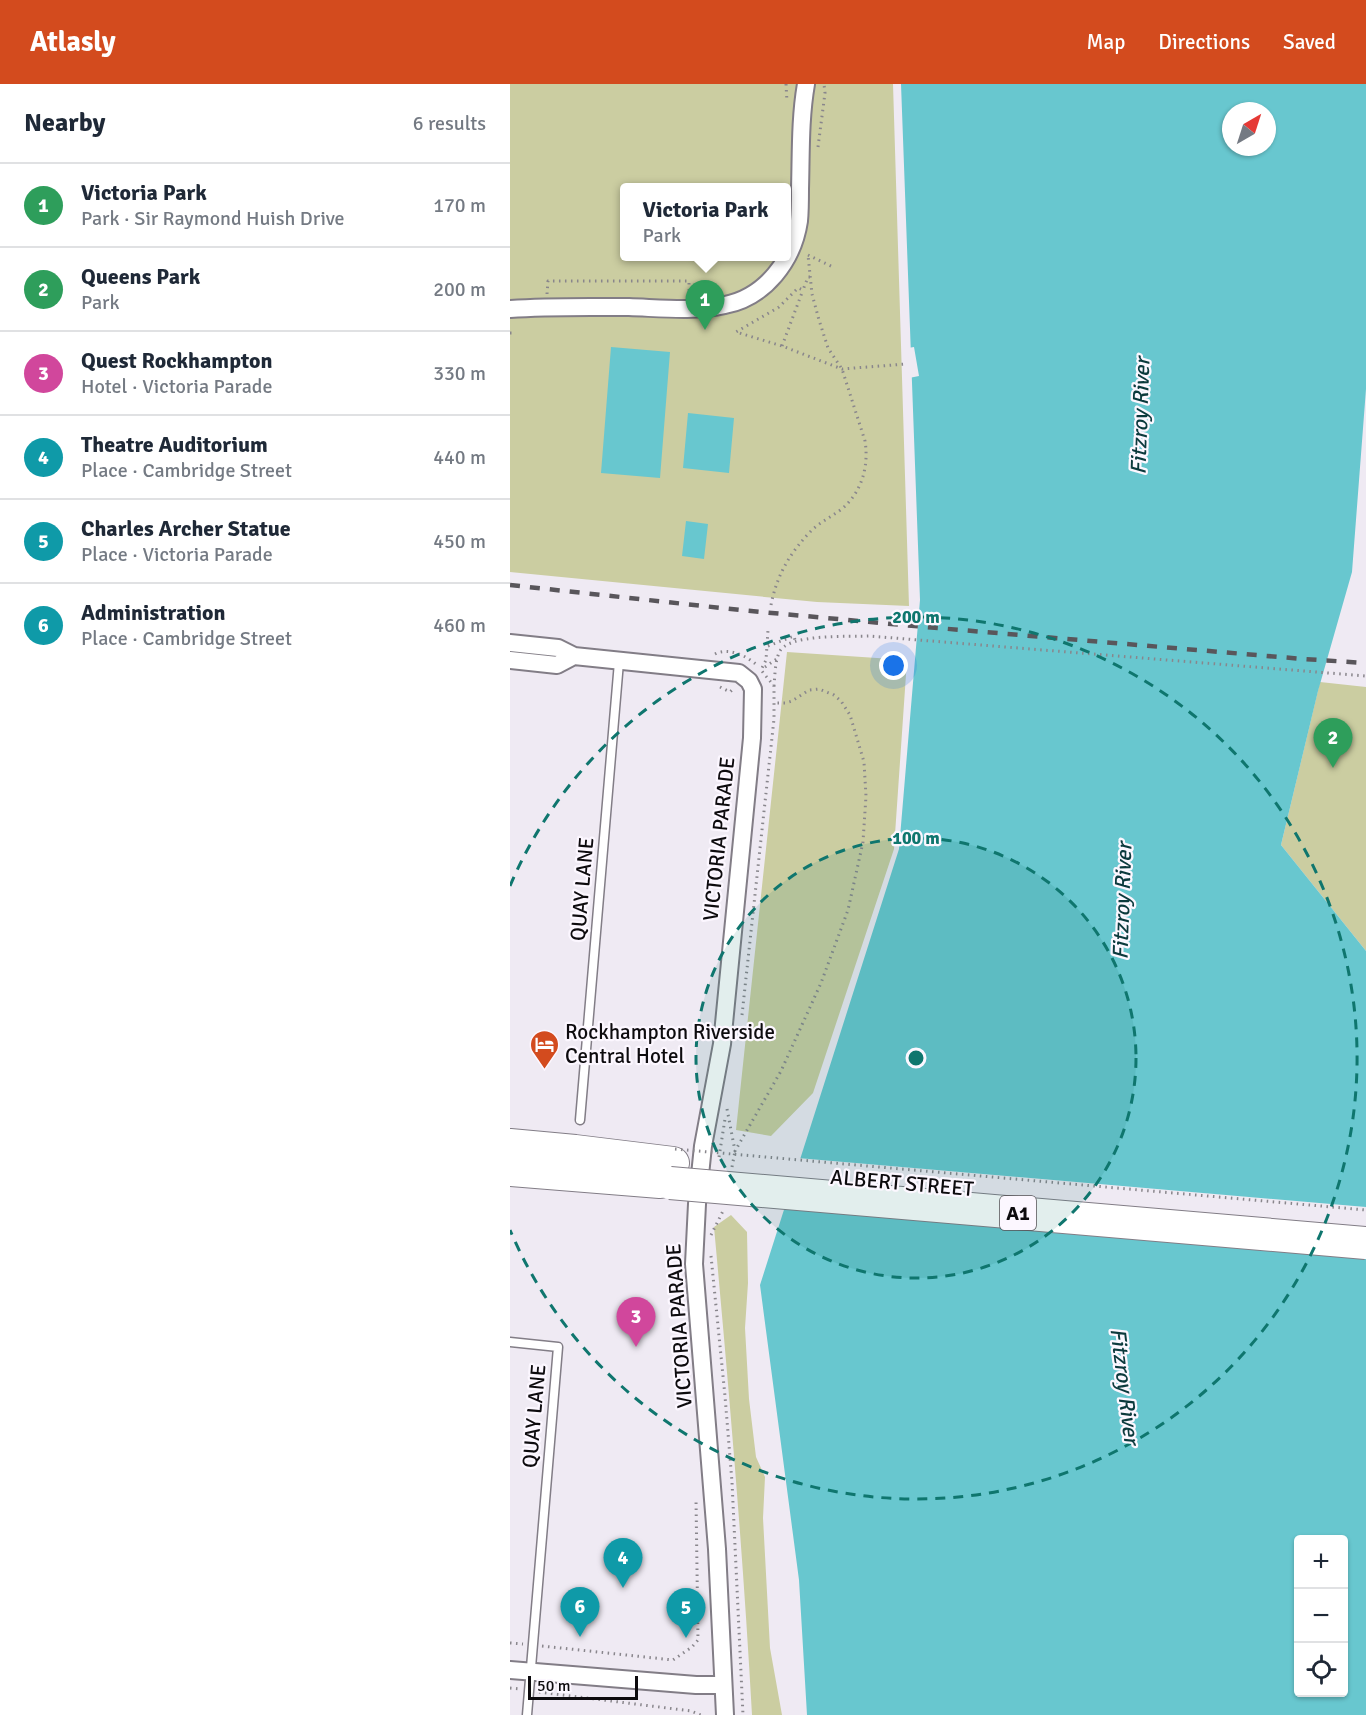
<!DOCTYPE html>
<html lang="en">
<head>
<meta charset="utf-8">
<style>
  :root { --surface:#fff; --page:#f6f6f7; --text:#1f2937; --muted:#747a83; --line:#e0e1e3; --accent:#d34b1e }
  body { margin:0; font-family:Signika,sans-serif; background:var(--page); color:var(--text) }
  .controls { position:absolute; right:18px; bottom:18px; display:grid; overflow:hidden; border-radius:6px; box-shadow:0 2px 4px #0004 }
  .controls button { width:54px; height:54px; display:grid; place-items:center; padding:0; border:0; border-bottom:2px solid var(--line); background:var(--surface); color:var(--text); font:30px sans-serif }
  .compass { position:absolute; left:712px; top:18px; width:54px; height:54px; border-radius:50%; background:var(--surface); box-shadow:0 2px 4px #0004; rotate:39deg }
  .scale { position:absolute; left:18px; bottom:15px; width:110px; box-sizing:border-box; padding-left:6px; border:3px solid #0d0b0e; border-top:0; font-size:16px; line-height:21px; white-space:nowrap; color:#0d0b0e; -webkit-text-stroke:4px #fcf7ff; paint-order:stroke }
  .you { position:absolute; left:384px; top:582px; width:21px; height:21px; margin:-15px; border:4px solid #fff; border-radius:50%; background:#1a73e8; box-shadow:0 0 0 9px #1a73e833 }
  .badge { display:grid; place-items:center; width:39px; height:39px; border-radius:50%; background:var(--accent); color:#fff; font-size:20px; font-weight:700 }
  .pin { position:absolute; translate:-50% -50px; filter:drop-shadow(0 2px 3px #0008) }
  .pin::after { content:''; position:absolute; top:32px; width:21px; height:18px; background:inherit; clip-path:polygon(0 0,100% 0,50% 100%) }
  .popup { position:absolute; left:110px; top:99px; width:171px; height:78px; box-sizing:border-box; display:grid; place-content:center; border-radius:6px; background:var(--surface); filter:drop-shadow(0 2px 4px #0005); font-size:20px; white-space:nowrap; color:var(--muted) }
  .popup b { font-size:22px; color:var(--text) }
  .popup::after { content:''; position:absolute; left:50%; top:100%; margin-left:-12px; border:12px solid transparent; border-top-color:var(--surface) }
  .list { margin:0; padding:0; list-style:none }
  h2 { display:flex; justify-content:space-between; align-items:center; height:78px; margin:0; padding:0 24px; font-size:26px }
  h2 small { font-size:20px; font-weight:400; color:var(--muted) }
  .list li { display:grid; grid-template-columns:39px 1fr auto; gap:18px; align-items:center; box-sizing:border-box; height:84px; padding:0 24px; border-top:2px solid var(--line) }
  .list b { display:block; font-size:22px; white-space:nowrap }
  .list p { margin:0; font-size:20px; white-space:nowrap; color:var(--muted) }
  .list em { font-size:20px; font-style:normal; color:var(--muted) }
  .icon { flex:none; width:33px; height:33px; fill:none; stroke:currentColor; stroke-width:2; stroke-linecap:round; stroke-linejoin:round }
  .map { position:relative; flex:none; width:856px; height:1631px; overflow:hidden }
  header { display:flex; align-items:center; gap:36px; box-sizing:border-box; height:84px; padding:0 30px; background:var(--accent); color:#fff }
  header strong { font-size:28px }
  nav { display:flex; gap:33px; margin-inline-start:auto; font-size:21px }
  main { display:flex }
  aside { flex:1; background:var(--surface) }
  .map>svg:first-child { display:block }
  .green { fill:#cbcda1; fill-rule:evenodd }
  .water { fill:#68c7cf; fill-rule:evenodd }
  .pier { fill:#efeaf3 }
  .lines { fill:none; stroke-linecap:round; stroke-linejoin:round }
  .lane-casing { stroke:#827d86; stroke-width:11 }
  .street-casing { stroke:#827d86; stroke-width:20 }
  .highway-casing { stroke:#827d86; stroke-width:34 }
  .path { stroke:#89868c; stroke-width:3; stroke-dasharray:1.5 4.5; stroke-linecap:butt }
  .lane { stroke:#fff; stroke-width:8 }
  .street { stroke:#fff; stroke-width:16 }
  .highway { stroke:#fff; stroke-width:32 }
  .rail { stroke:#59565b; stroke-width:4.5; stroke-dasharray:10 10; stroke-linecap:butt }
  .highway-bridge-casing { stroke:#827d86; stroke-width:34; stroke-linecap:butt }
  .path-bridge { stroke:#89868c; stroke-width:3; stroke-dasharray:1.5 4.5; stroke-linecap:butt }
  .highway-bridge { stroke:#fff; stroke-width:32 }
  .ring { fill:none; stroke:#0f766e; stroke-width:3; stroke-dasharray:10 8 }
  .labels { text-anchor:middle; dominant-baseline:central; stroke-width:4.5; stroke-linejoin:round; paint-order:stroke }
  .shield { fill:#fcf7ff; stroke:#555256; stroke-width:1.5 }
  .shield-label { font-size:20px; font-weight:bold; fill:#0d0b0e }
  .street-label { font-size:21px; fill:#0d0b0e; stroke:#fcf7ff }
  .poi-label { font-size:21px; fill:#0d0b0e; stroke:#fcf7ff; text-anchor:start }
  .water-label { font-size:22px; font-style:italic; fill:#0b3a3d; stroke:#fcf7ff }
  .centre { fill:#0f766e; stroke:#fcf7ff; stroke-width:3 }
  .ring-label { font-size:18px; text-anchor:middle; font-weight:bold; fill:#0f766e; stroke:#fcf7ff; stroke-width:4.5; stroke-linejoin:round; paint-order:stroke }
</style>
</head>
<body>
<header>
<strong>Atlasly</strong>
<nav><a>Map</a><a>Directions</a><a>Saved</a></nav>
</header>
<main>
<aside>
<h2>Nearby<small>6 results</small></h2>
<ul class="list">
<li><span class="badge" style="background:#2e9e5b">1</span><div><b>Victoria Park</b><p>Park · Sir Raymond Huish Drive</p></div><em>170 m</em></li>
<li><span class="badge" style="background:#2e9e5b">2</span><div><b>Queens Park</b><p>Park</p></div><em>200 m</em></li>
<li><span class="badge" style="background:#d1479c">3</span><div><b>Quest Rockhampton</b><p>Hotel · Victoria Parade</p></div><em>330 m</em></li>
<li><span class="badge" style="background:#0f9aa8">4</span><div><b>Theatre Auditorium</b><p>Place · Cambridge Street</p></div><em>440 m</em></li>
<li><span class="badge" style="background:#0f9aa8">5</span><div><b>Charles Archer Statue</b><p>Place · Victoria Parade</p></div><em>450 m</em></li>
<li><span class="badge" style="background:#0f9aa8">6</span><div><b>Administration</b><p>Place · Cambridge Street</p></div><em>460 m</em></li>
</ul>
</aside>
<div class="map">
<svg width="856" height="1631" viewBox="0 0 856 1631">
  <rect width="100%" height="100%" fill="#efeaf3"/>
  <path class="green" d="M0 0H383L399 522 307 518 0 488ZM114 104H276V172H114Z
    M277 568 397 576 384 765 303 1009 261 1052 226 1046Z
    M810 598 856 603V867L771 761Z
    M221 1131 237 1148 238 1199 235 1244 239 1315 246 1373 255 1393 253 1434 260 1564 272 1631H242C233 1468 219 1306 204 1143Z"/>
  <path class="water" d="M391 0H856V305L842 488 808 607 771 761 856 867V1631H297L289 1496 250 1201 389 765 410 516ZM721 27H757V63H721ZM788 1456H834V1608H788Z
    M101 263 160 268 150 394 91 389Z
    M178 329 224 334 219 389 173 384Z
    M176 437 198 440 194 475 172 472Z"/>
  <path class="pier" d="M404 263 409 292 399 294 398 264Z
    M288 1074 856 1123V1171L273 1120Z"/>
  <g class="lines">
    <defs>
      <path id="lane" d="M70 1036 109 578
        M0 1258 48 1263 17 1631"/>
      <path id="street" d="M0 225C40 222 79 223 119 223 150 224 184 228 215 221 255 213 283 177 289 137 290 127 290 116 290 105 291 70 290 34 296 0
        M0 559 48 564 64 572 229 589 239 597 243 605 242 654 212 960 193 1062 187 1120 184 1180 207 1465 215 1631
        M0 576 47 581 64 572
        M0 1586 186 1601H213"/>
      <path id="highway" d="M0 1061 65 1067 163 1079
        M0 1086 150 1098"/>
    </defs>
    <use href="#lane" class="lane-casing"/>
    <use href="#street" class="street-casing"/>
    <use href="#highway" class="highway-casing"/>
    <path class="path" d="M276 0 277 18
      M308 63 315 9 314 0
      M298 171 323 183
      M300 193H298L293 206 288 204 269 223 226 248 272 262 332 285 396 280
      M37 210 38 197H179V210
      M0 249H4
      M272 262 293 206
      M261 521C267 490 281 467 303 445 312 437 323 432 333 424 352 407 359 382 355 357L332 285 318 264 309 236 302 210 298 171
      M258 562 284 552 285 556
      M205 570C219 563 237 572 248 582
      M255 583 268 574
      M264 602C265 591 265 578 269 569 276 549 341 553 359 552L856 592
      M210 603 220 608 224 604
      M232 931 264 635V602L251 586 256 576 258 546
      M217 1025 225 1067 271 987 311 899 338 826 353 758 356 712 354 678 340 631 331 617 324 611 309 605 299 606 282 617 276 619H263
      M209 1073 215 1035
      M222 1083 225 1067
      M201 1151 214 1125
      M201 1172 215 1312 222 1398 233 1631
      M0 1559 13 1560
      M32 1562 163 1576 182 1563 188 1556 186 1415
      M0 1604 10 1605
      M29 1608 181 1627 191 1631"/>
    <use href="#lane" class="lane"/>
    <use href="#street" class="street"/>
    <use href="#highway" class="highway"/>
    <path class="rail" d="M0 501 230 526 392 541 793 575 856 579"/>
    <defs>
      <path id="highway-bridge" d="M160 1099 856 1159"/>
    </defs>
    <use href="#highway-bridge" class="highway-bridge-casing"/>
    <path class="path-bridge" d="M165 1065 856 1126"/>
    <use href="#highway-bridge" class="highway-bridge"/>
  </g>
  <circle cx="406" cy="974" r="220" fill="#0f766e" fill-opacity=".12"/>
  <g class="ring">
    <circle cx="406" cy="974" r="220"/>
    <path d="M0 802A441 441 0 1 1 0 1146"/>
  </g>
  <defs>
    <symbol id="hotel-pin" viewBox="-11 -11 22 30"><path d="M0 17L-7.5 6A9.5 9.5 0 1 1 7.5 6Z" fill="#d34b1e" stroke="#fcf7ff"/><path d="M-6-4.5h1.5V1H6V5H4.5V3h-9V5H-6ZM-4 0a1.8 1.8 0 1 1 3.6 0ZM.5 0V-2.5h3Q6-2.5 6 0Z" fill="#fff"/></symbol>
  </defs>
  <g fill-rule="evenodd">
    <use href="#hotel-pin" x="18" y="944" width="33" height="45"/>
  </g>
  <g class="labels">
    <rect class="shield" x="490" y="1112" width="36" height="34" rx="4.5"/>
    <g class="shield-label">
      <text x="508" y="1129">A1</text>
    </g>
    <g class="street-label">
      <text transform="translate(209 755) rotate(-84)">VICTORIA PARADE</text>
      <text transform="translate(72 805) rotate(-85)">QUAY LANE</text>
      <text transform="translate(392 1099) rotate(5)">ALBERT STREET</text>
      <text transform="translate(169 1242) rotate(-94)">VICTORIA PARADE</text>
      <text transform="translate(24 1332) rotate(-85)">QUAY LANE</text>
    </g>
    <g class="poi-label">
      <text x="55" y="948">Rockhampton Riverside<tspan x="55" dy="24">Central Hotel</tspan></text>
    </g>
    <g class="water-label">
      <text transform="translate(630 332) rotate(-88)">Fitzroy River</text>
      <text transform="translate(612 817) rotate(-88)">Fitzroy River</text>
      <text transform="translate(615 1302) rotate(83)">Fitzroy River</text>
    </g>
  </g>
  <circle cx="406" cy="974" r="9" class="centre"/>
  <g class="ring-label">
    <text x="406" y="539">200 m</text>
    <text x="406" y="760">100 m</text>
  </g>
</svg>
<div class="controls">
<button>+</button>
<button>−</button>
<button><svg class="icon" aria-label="locate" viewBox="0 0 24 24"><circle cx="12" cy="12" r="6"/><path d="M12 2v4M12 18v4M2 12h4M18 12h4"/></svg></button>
</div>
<svg class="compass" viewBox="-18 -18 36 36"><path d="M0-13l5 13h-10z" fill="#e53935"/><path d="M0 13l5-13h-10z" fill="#747a83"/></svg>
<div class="scale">50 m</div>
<div class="you"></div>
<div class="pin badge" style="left:195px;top:246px;background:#2e9e5b">1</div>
<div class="popup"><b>Victoria Park</b>Park</div>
<div class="pin badge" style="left:823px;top:684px;background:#2e9e5b">2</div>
<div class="pin badge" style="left:126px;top:1263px;background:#d1479c">3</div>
<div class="pin badge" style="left:113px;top:1504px;background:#0f9aa8">4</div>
<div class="pin badge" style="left:176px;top:1554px;background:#0f9aa8">5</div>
<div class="pin badge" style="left:70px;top:1553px;background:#0f9aa8">6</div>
</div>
</main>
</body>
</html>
